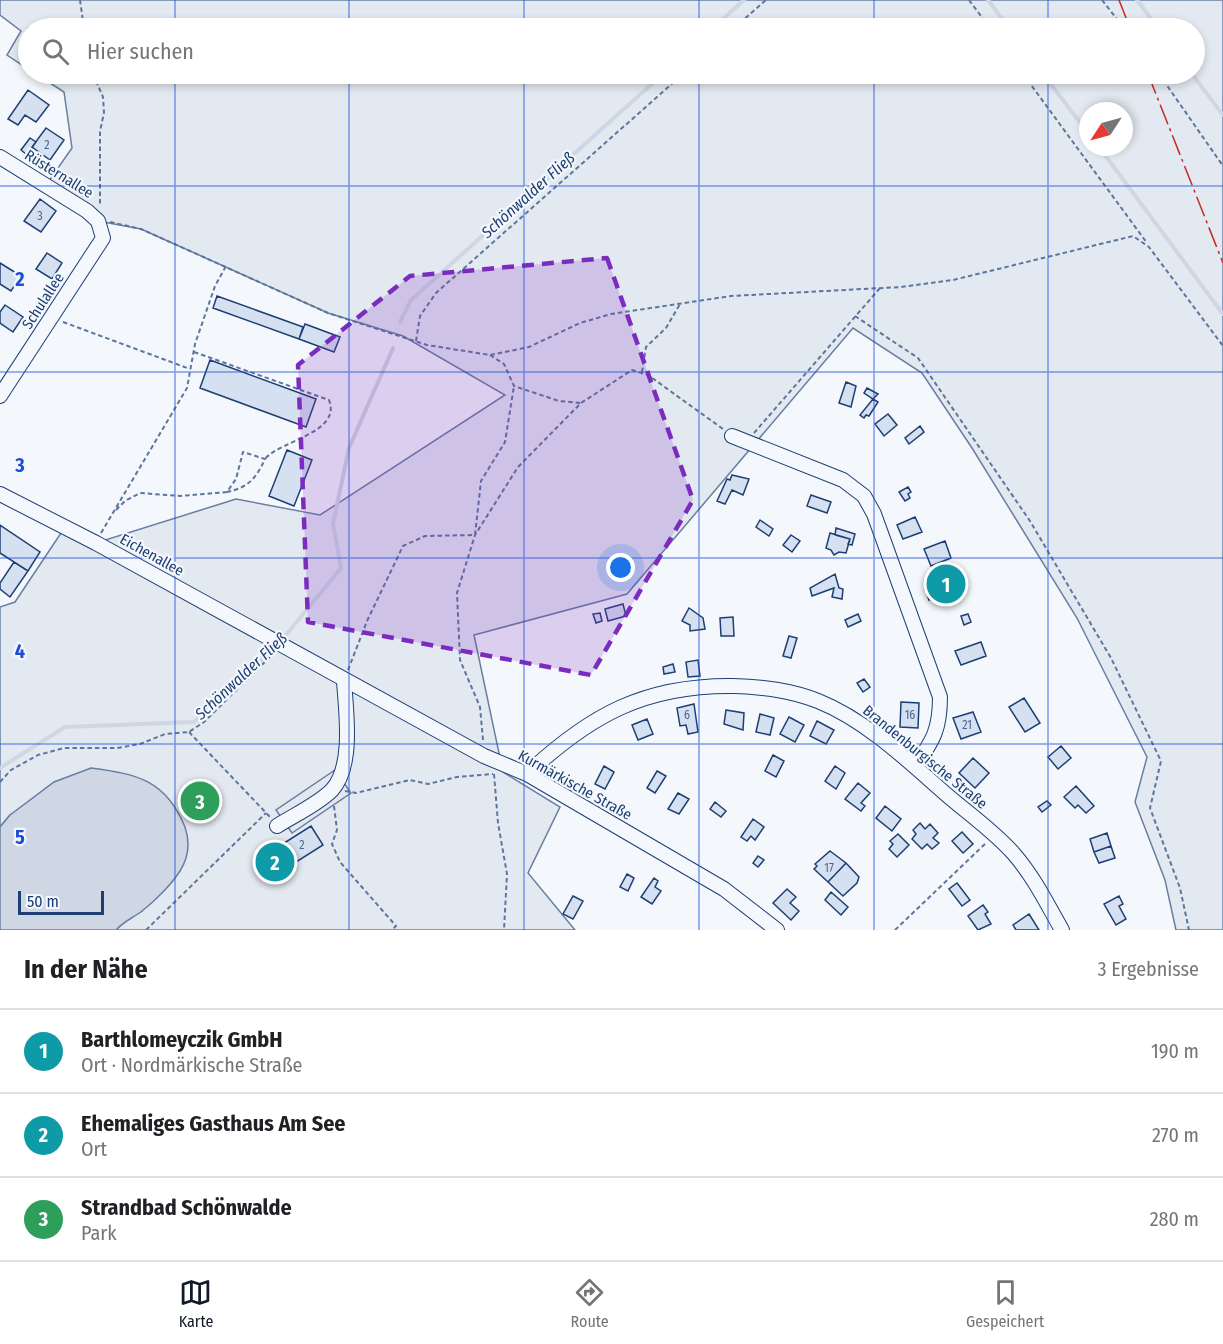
<!DOCTYPE html>
<html lang="de">
<head>
<meta charset="utf-8">
<style>
  :root { --surface:#fff; --page:#f2f2f2; --text:#202124; --muted:#757577; --line:#e0e0e0; --accent:#111827 }
  body { margin:0; font-family:"Fira Sans Condensed",sans-serif; background:var(--page); color:var(--text) }
  .compass { position:absolute; left:1079px; top:102px; width:54px; height:54px; border-radius:50%; background:var(--surface); box-shadow:0 3px 9px #0003; rotate:234deg }
  .scale { position:absolute; left:18px; bottom:15px; width:86px; box-sizing:border-box; padding-left:6px; border:3px solid #1d3f73; border-top:0; font-size:16px; line-height:21px; white-space:nowrap; color:#1d3f73; -webkit-text-stroke:4px #f4f7fb; paint-order:stroke }
  .you { position:absolute; left:621px; top:568px; width:21px; height:21px; margin:-15px; border:4px solid #fff; border-radius:50%; background:#1a73e8; box-shadow:0 0 0 9px #1a73e833 }
  .badge { display:grid; place-items:center; width:39px; height:39px; border-radius:50%; background:var(--accent); color:#fff; font-size:20px; font-weight:700 }
  .pin { position:absolute; translate:-50% -50%; border:3px solid #fff; box-shadow:0 2px 6px #0006 }
  .list { margin:0; padding:0; list-style:none }
  h2 { display:flex; justify-content:space-between; align-items:center; height:78px; margin:0; padding:0 24px; font-size:26px }
  h2 small { font-size:20px; font-weight:400; color:var(--muted) }
  .list li { display:grid; grid-template-columns:39px 1fr auto; gap:18px; align-items:center; box-sizing:border-box; height:84px; padding:0 24px; border-top:2px solid var(--line) }
  .list b { display:block; font-size:22px; white-space:nowrap }
  .list p { margin:0; font-size:20px; white-space:nowrap; color:var(--muted) }
  .list em { font-size:20px; font-style:normal; color:var(--muted) }
  .icon { flex:none; width:33px; height:33px; fill:none; stroke:currentColor; stroke-width:2; stroke-linecap:round; stroke-linejoin:round }
  .map { position:relative; flex:none; width:1223px; height:930px; overflow:hidden }
  .search { position:absolute; background:var(--surface); box-shadow:0 3px 9px #0003; left:18px; right:18px; top:18px; height:66px; display:flex; align-items:center; gap:15px; box-sizing:border-box; padding:0 21px; border-radius:33px; color:var(--muted); font-size:22px }
  .sheet { height:330px; background:var(--surface) }
  nav { display:flex; justify-content:space-around; align-items:center; box-sizing:border-box; height:84px; border-top:2px solid var(--line); background:var(--surface); font-size:16px; color:var(--muted) }
  nav a { display:grid; justify-items:center; gap:3px }
  nav .on { color:var(--accent) }
  .map>svg:first-child { display:block }
  .green { fill:#e3e9f0; stroke:#687fa3; stroke-width:1.5; fill-rule:evenodd }
  .parking { fill:#e3e8f0; stroke:#687fa3; stroke-width:1.5 }
  .water { fill:#cfd7e4; stroke:#687fa3; stroke-width:1.5 }
  .lines { fill:none; stroke-linecap:round; stroke-linejoin:round }
  .stream { stroke:#cfd7e4; stroke-width:4 }
  .building { fill:#d5e0f0; stroke:#1d3f73; stroke-width:1.5 }
  .minor-casing { stroke:#1d3f73; stroke-width:16 }
  .path { stroke:#5e769c; stroke-width:2; stroke-dasharray:4.5 3; stroke-linecap:butt }
  .minor { stroke:#f4f7fb; stroke-width:14 }
  .power { stroke:#c62828; stroke-width:1.5; stroke-dasharray:21 4.5 3 4.5; stroke-linecap:butt }
  .marked { fill:#7b2cbf; fill-opacity:0.2; stroke:#7b2cbf; stroke-width:4.5; stroke-dasharray:12 8; stroke-linejoin:round }
  .grid { fill:none; stroke:#1d4ed8; stroke-width:1.5; stroke-opacity:0.55 }
  .labels { text-anchor:middle; dominant-baseline:central; stroke-width:4.5; stroke-linejoin:round; paint-order:stroke }
  .number-label { font-size:12px; fill:#4b6792 }
  .street-label { font-size:15px; fill:#1d3f73; stroke:#f4f7fb }
  .water-label { font-size:16px; font-style:italic; fill:#1d3f73; stroke:#f4f7fb }
  .grid-label { font-size:20px; text-anchor:middle; font-weight:bold; fill:#1d4ed8; stroke:#f4f7fb; stroke-width:4.5; stroke-linejoin:round; paint-order:stroke }
</style>
</head>
<body>
<div class="map">
<svg width="1223" height="930" viewBox="0 0 1223 930">
  <rect width="100%" height="100%" fill="#f4f7fb"/>
  <path class="green" d="M0 0H1223V930H1176L1165 880 1135 802 1147 757 1077 618 972 448 922 373 853 328 627 594 474 635 503 772 560 807 528 873 575 930H116L126 919 142 911 19 810 10 815 0 827V607L15 602 65 527 96 543 236 499 320 515 505 395 403 336 328 313 141 229 98 221 46 185 72 148 64 92 36 74H1194V28H28V69L7 55 21 31 0 15ZM1088 111H1124V147H1088Z"/>
  <path class="parking" d="M335 770 351 793 292 833 276 810Z"/>
  <path class="water" d="M91 768C137 774 166 780 185 827 190 842 189 857 180 871 171 885 155 901 142 911 133 918 124 921 116 930H0V827L10 815 54 782Z"/>
  <g class="lines">
    <path class="stream" d="M988 0 1009 28
      M1137 0 1158 28
      M713 28 744 0
      M1043 74 1088 133
      M1192 74 1223 115
      M1099 147 1223 314
      M400 322 411 300 663 74
      M281 641 341 568 333 524 349 448 393 348
      M0 768 65 727 194 722 276 647"/>
  </g>
  <path class="building" d="M28 90 49 105 36 122 25 115 18 125 8 119Z
    M46 128 64 140 50 160 32 147Z
    M30 138 36 142 27 155 21 150Z
    M40 199 56 211 41 232 24 221Z
    M47 253 62 263 52 279 36 269Z
    M0 263 21 276 11 291 0 284Z
    M217 296 303 327 299 339 213 308Z
    M5 305 23 317 13 332 0 323V312Z
    M305 324 340 337 334 352 299 339Z
    M210 360 316 399 306 427 200 388Z
    M846 382 856 386 851 407 839 403Z
    M867 388 878 394 873 399 864 393Z
    M873 399 878 402 869 416 866 415 864 418 860 415Z
    M888 414 897 425 884 436 875 424Z
    M920 426 924 432 909 444 905 438Z
    M287 450 312 460 294 506 269 496Z
    M732 475 749 479 743 495 732 490 725 504 717 501 727 479 730 480Z
    M908 487 911 492 908 494 910 498 905 501 899 492Z
    M811 495 831 502 827 513 807 506Z
    M915 517 922 532 903 539 897 525Z
    M760 520 773 529 769 536 756 527Z
    M0 525 40 552 28 571 0 553Z
    M836 528 855 534 852 545 848 544 850 539 835 535Z
    M830 533 850 539 846 553 839 552 834 555 831 550 826 548Z
    M791 535 800 541 792 552 783 545Z
    M945 541 951 558 931 566 924 549Z
    M14 562 28 571 10 597 0 589V583Z
    M951 571 958 591 940 597 933 577Z
    M835 574 839 588 843 589 842 599 832 597 834 588 812 596 810 588Z
    M934 586 938 597 929 600 925 589Z
    M623 604 626 616 608 621 605 609Z
    M689 608 703 618 705 629 690 631V625L682 621Z
    M600 613 602 621 596 623 593 614Z
    M858 614 861 621 848 627 845 620Z
    M968 614 971 622 964 625 961 616Z
    M733 617 734 636H721L720 618Z
    M789 636 797 638 791 658 783 656Z
    M981 642 986 656 961 665 955 651Z
    M698 660 700 676 688 677 686 662Z
    M673 664 675 672 664 674 663 667Z
    M864 679 870 687 863 692 857 683Z
    M1024 698 1040 723 1025 732 1009 707Z
    M901 702 919 703 918 728 900 727Z
    M694 704 698 732 688 734 686 725 680 726 677 708Z
    M726 710 744 713 743 730 724 724Z
    M973 712 981 732 961 739 953 718Z
    M760 714 774 718 770 735 756 732Z
    M789 717 804 725 795 742 780 734Z
    M647 719 653 734 638 740 632 725Z
    M817 721 834 730 826 744 810 736Z
    M1061 746 1071 758 1058 769 1048 757Z
    M773 755 784 761 776 777 765 771Z
    M973 758 989 773 975 788 959 773Z
    M604 766 614 772 605 789 595 784Z
    M835 766 845 773 836 789 825 781Z
    M657 771 666 776 655 793 647 788Z
    M858 783 870 793 861 803 865 806 861 811 845 799Z
    M1076 786 1094 806 1086 813 1078 805 1075 808 1064 797Z
    M678 793 689 799 679 814 668 809Z
    M1047 801 1051 805 1042 812 1038 807Z
    M715 802 726 811 721 817 710 809Z
    M885 806 901 819 892 831 876 818Z
    M753 819 764 827 755 840 751 836 747 841 741 837Z
    M920 823 925 829 930 824 938 833 933 838 939 843 932 849 927 844 922 849 912 839 916 834 913 830Z
    M311 826 323 845 293 864 281 845Z
    M962 832 973 844 963 853 952 841Z
    M1107 833 1111 846 1094 852 1090 839Z
    M898 834 909 845 897 857 889 849 893 844 890 841Z
    M281 845 293 864 269 879 257 860Z
    M1111 846 1115 858 1099 863 1094 852Z
    M830 851 846 863 828 882 814 869 817 866 815 864Z
    M758 856 764 860 758 867 753 863Z
    M846 863 859 877 857 883 843 896 828 882Z
    M627 874 634 878 628 891 620 887Z
    M654 878 658 881 655 887 661 891 652 904 641 897Z
    M957 883 970 900 962 906 949 889Z
    M787 889 796 897 790 903 799 911 791 920 773 903Z
    M831 892 848 907 841 915 825 900Z
    M573 896 583 901 573 919 563 914Z
    M1119 896 1123 904 1119 906 1126 919 1116 925 1104 904Z
    M983 905 988 912 985 914 991 924 978 930 968 916Z
    M1029 914 1039 930H1016L1013 925Z"/>
  <g class="lines">
    <defs>
      <path id="minor" d="M0 157 87 211 98 221 103 238 0 396
        M732 436 843 480 864 496 874 514 940 697C940 730 933 740 915 767
        M0 494 96 543 484 756 527 774 724 889 777 930
        M527 774C590 715 645 685 733 686 763 687 790 690 818 701 863 719 903 756 939 788 963 810 992 829 1014 854 1034 877 1047 904 1062 930
        M277 826C294 815 317 805 332 790 354 766 346 711 344 681"/>
    </defs>
    <use href="#minor" class="minor-casing"/>
    <path class="path" d="M80 0 84 28
      M969 0 990 28
      M1102 0 1124 28
      M734 28 766 0
      M93 74 103 97 104 113 100 131V206
      M1023 74 1147 243
      M1159 74 1223 166
      M110 222 141 229 328 313 427 345 490 355 529 347 580 323 611 314 731 296 901 287 953 280 1133 236 1149 247 1223 346
      M855 316 918 358 1030 521 1111 658 1161 761 1150 808 1180 888 1189 930
      M63 322 190 369
      M416 341 420 316 436 293 683 74
      M194 352 329 400C342 433 279 441 265 459
      M490 355 504 364 514 386 559 401 581 403
      M642 372 646 347 666 328 680 304
      M754 433 880 288
      M116 510 125 501 140 493 180 496 227 492 236 479 243 452 265 459C256 479 247 488 227 492
      M101 533 187 388 195 344 215 286 226 266
      M348 670 367 621 403 546 425 536 475 535 481 481 505 442 514 386
      M189 732 270 817
      M483 740 480 707 460 660 457 593 475 535 518 467 581 403 632 370 648 375 723 429
      M494 774 498 823 507 874 504 930
      M0 782 11 770 38 755 64 748H117L140 744 165 734 189 732 204 722 272 655
      M345 791 356 793 410 780 428 784 457 777 493 774
      M334 806 337 830 332 844 340 862 396 926 392 930
      M146 930 266 813
      M895 930 986 843"/>
    <use href="#minor" class="minor"/>
    <path class="power" d="M1119 0 1130 28
      M1148 74 1223 263"/>
  </g>
  <path class="marked" d="M607 258 693 500 591 675 308 622 298 365 410 276Z"/>
  <path class="grid" d="M175 0V28M349 0V28M524 0V28M699 0V28M874 0V28M1048 0V28M175 74V930M349 74V930M524 74V930M699 74V930M874 74V930M1048 74V930M0 186H1223M0 372H1223M0 558H1223M0 744H1223"/>
  <g class="labels">
    <g class="number-label">
      <text x="47" y="145">2</text>
      <text x="40" y="216">3</text>
      <text x="687" y="715">6</text>
      <text x="910" y="715">16</text>
      <text x="967" y="725">21</text>
      <text x="302" y="845">2</text>
      <text x="829" y="868">17</text>
    </g>
    <g class="street-label">
      <text transform="translate(59 174) rotate(32)">Rüsternallee</text>
      <text transform="translate(43 301) rotate(-57)">Schulallee</text>
      <text transform="translate(152 555) rotate(29)">Eichenallee</text>
      <text transform="translate(925 757) rotate(39)">Brandenburgische Straße</text>
      <text transform="translate(575 785) rotate(29)">Kurmärkische Straße</text>
    </g>
    <g class="water-label">
      <text transform="translate(528 195) rotate(-42)">Schönwalder Fließ</text>
      <text transform="translate(241 676) rotate(-43)">Schönwalder Fließ</text>
    </g>
  </g>
  <g class="grid-label">
    <text x="20" y="286">2</text>
    <text x="20" y="472">3</text>
    <text x="20" y="658">4</text>
    <text x="20" y="844">5</text>
  </g>
</svg>
<svg class="compass" viewBox="-18 -18 36 36"><path d="M0-13l5 13h-10z" fill="#e53935"/><path d="M0 13l5-13h-10z" fill="#757577"/></svg>
<div class="scale">50 m</div>
<div class="you"></div>
<div class="pin badge" style="left:946px;top:584px;background:#0f9aa8">1</div>
<div class="pin badge" style="left:275px;top:862px;background:#0f9aa8">2</div>
<div class="pin badge" style="left:200px;top:801px;background:#2e9e5b">3</div>
<div class="search"><svg class="icon" aria-label="search" viewBox="0 0 24 24"><circle cx="10" cy="10" r="6"/><path d="M15 15l6 6"/></svg>Hier suchen</div>
</div>
<section class="sheet">
<h2>In der Nähe<small>3 Ergebnisse</small></h2>
<ul class="list">
<li><span class="badge" style="background:#0f9aa8">1</span><div><b>Barthlomeyczik GmbH</b><p>Ort · Nordmärkische Straße</p></div><em>190 m</em></li>
<li><span class="badge" style="background:#0f9aa8">2</span><div><b>Ehemaliges Gasthaus Am See</b><p>Ort</p></div><em>270 m</em></li>
<li><span class="badge" style="background:#2e9e5b">3</span><div><b>Strandbad Schönwalde</b><p>Park</p></div><em>280 m</em></li>
</ul>
</section>
<nav>
<a class="on"><svg class="icon" aria-label="map" viewBox="0 0 24 24"><path d="M3 6l6-2 6 2 6-2v14l-6 2-6-2-6 2zM9 4v14M15 6v14"/></svg>Karte</a>
<a><svg class="icon" aria-label="directions" viewBox="0 0 24 24"><path d="M12 3l9 9-9 9-9-9zM9 14v-3h6M13 9l2 2-2 2"/></svg>Route</a>
<a><svg class="icon" aria-label="saved" viewBox="0 0 24 24"><path d="M7 4h10v16l-5-4-5 4z"/></svg>Gespeichert</a>
</nav>
</body>
</html>
